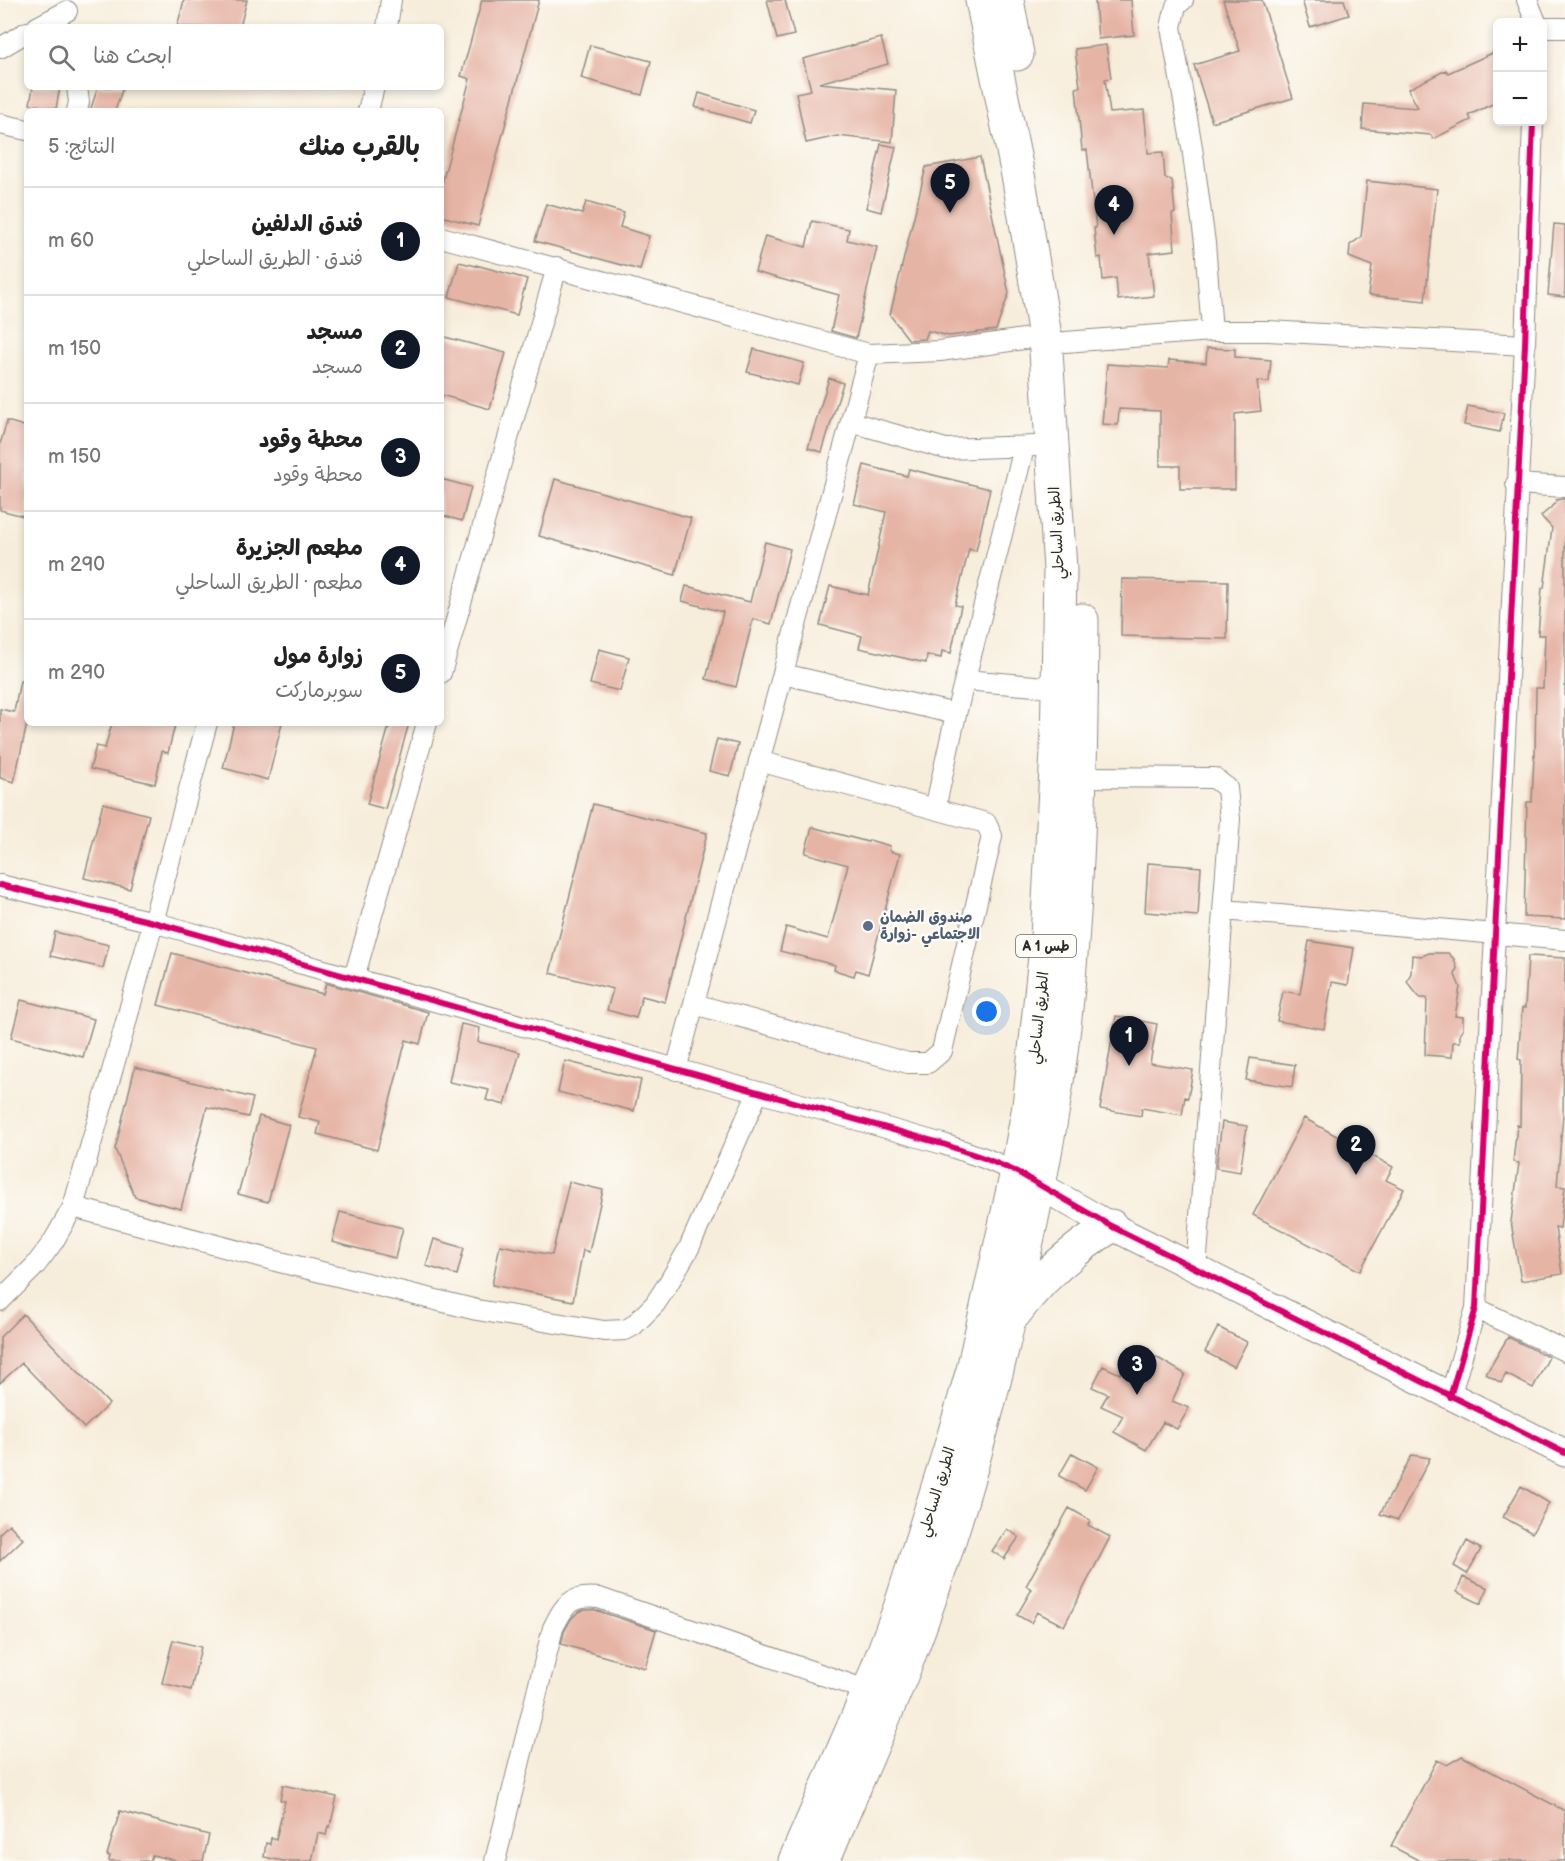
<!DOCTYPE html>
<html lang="ar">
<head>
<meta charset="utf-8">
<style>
  :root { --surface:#fff; --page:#f6f6f6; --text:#222; --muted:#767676; --line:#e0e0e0; --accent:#111827 }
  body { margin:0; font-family:"Balsamiq Sans","Playpen Sans Arabic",sans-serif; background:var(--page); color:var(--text); direction:rtl }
  .controls { position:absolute; right:18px; top:18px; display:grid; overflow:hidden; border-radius:9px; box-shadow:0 3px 9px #0003 }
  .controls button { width:54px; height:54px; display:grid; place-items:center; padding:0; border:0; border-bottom:2px solid var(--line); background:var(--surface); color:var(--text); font:30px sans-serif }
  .you { position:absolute; left:987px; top:1012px; width:21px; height:21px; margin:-15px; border:4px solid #fff; border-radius:50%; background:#1a73e8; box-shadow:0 0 0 9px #1a73e833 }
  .badge { display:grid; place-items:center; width:39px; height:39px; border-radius:50%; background:var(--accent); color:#fff; font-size:20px; font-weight:700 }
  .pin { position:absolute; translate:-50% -50px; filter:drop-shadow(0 2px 3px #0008) }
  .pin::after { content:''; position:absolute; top:32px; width:21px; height:18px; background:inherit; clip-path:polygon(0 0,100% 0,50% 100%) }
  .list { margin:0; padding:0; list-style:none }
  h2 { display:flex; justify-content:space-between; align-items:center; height:78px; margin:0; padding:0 24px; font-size:26px }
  h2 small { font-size:20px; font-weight:400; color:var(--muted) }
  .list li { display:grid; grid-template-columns:39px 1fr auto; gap:18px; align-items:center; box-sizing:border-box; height:108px; padding:0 24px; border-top:2px solid var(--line) }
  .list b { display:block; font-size:22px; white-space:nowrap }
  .list p { margin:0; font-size:20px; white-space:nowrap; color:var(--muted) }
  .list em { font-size:20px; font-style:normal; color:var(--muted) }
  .icon { flex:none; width:33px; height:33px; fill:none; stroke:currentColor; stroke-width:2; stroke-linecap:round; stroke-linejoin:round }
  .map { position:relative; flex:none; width:1565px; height:1861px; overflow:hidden; direction:ltr }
  .search { position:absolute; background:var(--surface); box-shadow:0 3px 9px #0003; left:24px; top:24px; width:420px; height:66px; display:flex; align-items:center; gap:15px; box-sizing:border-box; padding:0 21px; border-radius:9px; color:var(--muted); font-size:22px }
  .panel { position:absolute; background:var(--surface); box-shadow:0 3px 9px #0003; left:24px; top:108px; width:420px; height:618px; border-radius:9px; direction:rtl }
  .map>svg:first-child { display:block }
  .building { fill:#e6b4a5 }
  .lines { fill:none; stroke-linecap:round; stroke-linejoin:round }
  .street-casing { stroke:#918c83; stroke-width:22 }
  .secondary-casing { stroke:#918c83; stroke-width:29 }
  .highway-casing { stroke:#918c83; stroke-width:35 }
  .street { stroke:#fff; stroke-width:20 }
  .secondary { stroke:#fff; stroke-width:27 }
  .highway { stroke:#fff; stroke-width:33 }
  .cycleway-casing { stroke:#fdfcf7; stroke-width:10 }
  .cycleway { stroke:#d6006c; stroke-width:6 }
  .service-dot { fill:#5c6f8a; stroke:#fdfcf7; stroke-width:2 }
  .labels { text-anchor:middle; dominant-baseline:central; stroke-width:4.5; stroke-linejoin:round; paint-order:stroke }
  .shield { fill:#fdfcf7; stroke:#6a6a68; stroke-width:1.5 }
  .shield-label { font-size:14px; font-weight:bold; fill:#2b2b2b }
  .street-label { font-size:15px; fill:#2b2b2b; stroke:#fdfcf7 }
  .service-label { font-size:15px; font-weight:bold; fill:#4e5e75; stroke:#fdfcf7; text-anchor:start }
</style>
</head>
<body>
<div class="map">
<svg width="1565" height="1861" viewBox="0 0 1565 1861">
  <rect width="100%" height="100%" fill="#fdfcf7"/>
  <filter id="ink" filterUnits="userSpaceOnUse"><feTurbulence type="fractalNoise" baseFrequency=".0167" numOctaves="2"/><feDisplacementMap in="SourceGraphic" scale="12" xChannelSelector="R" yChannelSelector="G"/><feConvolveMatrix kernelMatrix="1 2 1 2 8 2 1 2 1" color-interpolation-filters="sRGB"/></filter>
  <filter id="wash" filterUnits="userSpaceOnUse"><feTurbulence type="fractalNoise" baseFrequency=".008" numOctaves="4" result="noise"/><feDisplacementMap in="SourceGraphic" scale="24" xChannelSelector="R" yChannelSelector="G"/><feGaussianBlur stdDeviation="1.35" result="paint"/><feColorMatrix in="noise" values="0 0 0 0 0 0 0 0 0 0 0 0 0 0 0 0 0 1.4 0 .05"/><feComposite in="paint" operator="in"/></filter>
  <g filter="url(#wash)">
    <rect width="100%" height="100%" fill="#f7eddb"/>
    <g id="blocks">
      <path class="building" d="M184 0H247L240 27H177Z
        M482 0H539L478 226 441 216V187L470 79 461 76Z
        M767 0H785L794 35 777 39Z
        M1095 0H1131L1134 35 1098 39Z
        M1223 0H1262L1293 98 1212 122 1194 65 1240 51Z
        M1302 0H1344L1349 15 1310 27Z
        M881 38 888 64 819 83 896 90 892 142 837 136 806 143 796 93 811 90 803 59Z
        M590 45 651 61 642 95 581 78Z
        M1106 45 1111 78 1105 79 1110 113 1144 110 1148 153 1163 152 1165 178 1172 180 1175 213 1172 214 1175 250 1149 253 1154 296 1118 300 1116 278 1103 280 1101 257 1097 258 1094 228H1096L1087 150H1082L1076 88 1080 87 1075 49Z
        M1497 51V102L1469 115 1471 120 1433 139 1431 135 1362 129 1364 104 1418 108 1408 89 1446 70 1448 73Z
        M33 87H60L56 109 30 104Z
        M98 87H123L115 111H90Z
        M699 93 754 110 750 123 695 107Z
        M881 144 896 147 881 212 866 208Z
        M980 157 1009 293 996 330 949 336 928 331 925 339 909 340 890 315 926 167Z
        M1367 181 1437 189 1425 301 1368 295 1372 266 1349 257 1350 245 1361 237Z
        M586 202 624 213 620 227 649 236 640 270 535 241 546 204 582 214Z
        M812 221 849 229 847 240 877 247 856 338 831 331 839 295 755 272 765 236 806 247Z
        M1554 224 1565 225V297L1548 295Z
        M459 262 476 266V265L527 279 517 315 449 297Z
        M441 336 506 353 490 409 441 395Z
        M1207 348 1235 349V357L1271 360 1269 382 1257 381 1261 411 1235 414V489H1180V466H1160V411L1119 409 1118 425 1102 424 1107 364 1168 368 1169 360 1206 363Z
        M754 349 804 363 798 385 747 372Z
        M829 378 843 383 822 452 808 448Z
        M1468 406 1504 413 1500 432 1464 425Z
        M7 421 27 427V517L0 510V444Z
        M864 465 907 476 909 469 990 489 976 551 969 549 955 605 961 606 951 653 942 651 941 658 927 655 926 663 859 648 862 636 820 625 830 586 868 595 886 512 854 504Z
        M441 479 471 487 462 521 441 515Z
        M555 479 691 518 675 575 539 536Z
        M1561 499H1565V919L1524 917 1527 802H1532L1534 755 1535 756 1536 688H1543L1545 635H1538L1542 588H1544L1552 528 1541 516 1555 504 1556 500Z
        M765 542 790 549 771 624 753 619 736 687 706 679 723 612 682 601 686 586 750 602Z
        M1122 579 1228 581 1227 639 1121 636Z
        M599 649 629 657 620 691 590 684Z
        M20 681H27V724L14 782 0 778V709L14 712Z
        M112 723H166L175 725 168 753 162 751 155 784 90 769 96 746 105 748Z
        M234 723H282L268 780 223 768Z
        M390 723H409L385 809 367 804Z
        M717 739 738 744 730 776 709 771Z
        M103 803 149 815 130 889 84 878Z
        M593 804 707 833 665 1002 642 996 636 1018 607 1010 613 989 550 973Z
        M812 827 868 842 869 840 890 846 889 851 900 854 868 974 856 970 854 976 834 970 835 965 780 951 786 927 828 939 848 865 805 853Z
        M1148 863 1201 867 1198 916 1145 912Z
        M55 932 109 945 103 968 50 956Z
        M1309 941 1354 948 1348 985 1332 982 1324 1029 1277 1021 1283 991 1300 994Z
        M172 953 323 994 326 983 428 1012 420 1044 406 1040 377 1150 317 1134 320 1122 298 1117 317 1047 158 1005Z
        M1429 953H1448L1454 959 1457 968 1455 975 1460 987 1455 1016 1463 1017V1029L1460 1034V1042H1453L1452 1057 1425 1055 1427 998H1420L1407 982 1411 973 1412 955 1422 956Z
        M1528 956 1565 958 1563 1114 1557 1186 1565 1187 1560 1228 1555 1227 1562 1274 1521 1281 1511 1222 1519 1163 1513 1162 1517 1125 1520 1126 1521 1060 1518 1059 1522 1008H1525Z
        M21 1000 94 1019 83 1057 11 1038Z
        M1116 1016 1157 1024 1150 1063 1193 1070 1188 1098 1185 1097 1182 1115 1142 1108 1141 1116 1100 1109Z
        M461 1024 480 1028 478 1042 520 1052 505 1105 486 1100 489 1090 449 1082Z
        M1250 1058 1295 1065 1292 1087 1246 1080Z
        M565 1061 641 1080 634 1111 558 1092Z
        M135 1067 253 1098 248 1117 207 1107 181 1209 135 1197 115 1149Z
        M259 1116 289 1125 268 1202 238 1194Z
        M1304 1118 1393 1167 1386 1180 1404 1189 1360 1271 1253 1215Z
        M1222 1122 1247 1126 1240 1172 1216 1168Z
        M569 1182 603 1190 589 1252 583 1250 573 1301 492 1285 500 1245 552 1255Z
        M340 1212 403 1228 395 1258 332 1242Z
        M434 1239 464 1248 457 1275 426 1266Z
        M23 1314 109 1404 84 1428 22 1363 0 1383V1337Z
        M1218 1327 1247 1342 1234 1367 1205 1352Z
        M1508 1337 1549 1357 1533 1388 1506 1374 1501 1383 1486 1374Z
        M1156 1357 1185 1374 1172 1401 1189 1408 1177 1429 1163 1422 1146 1450 1114 1432 1123 1416 1101 1406 1108 1394 1092 1387 1103 1366 1120 1374 1126 1362 1148 1373Z
        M1072 1453 1098 1467 1085 1490 1059 1476Z
        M1412 1455 1430 1458 1398 1520 1380 1514Z
        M1521 1486 1549 1503 1532 1533 1503 1517Z
        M1069 1508 1090 1520 1088 1525 1110 1537 1064 1626 1037 1612 1031 1623 1017 1615 1032 1589 1026 1586Z
        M9 1524 23 1539 0 1561V1533Z
        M1007 1529 1019 1537 1004 1559 992 1551Z
        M1467 1541 1481 1549 1467 1574 1454 1566Z
        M1463 1577 1488 1588 1481 1604 1457 1592Z
        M583 1610H595L656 1630 645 1668 561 1644 564 1632 571 1619 577 1613Z
        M173 1640 201 1647 191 1690 162 1683Z
        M1462 1756 1565 1811V1861H1420L1391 1846 1437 1760 1447 1765Z
        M283 1785 337 1797 330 1827 328 1826 326 1835 318 1833 312 1861H283L264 1857 266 1843 270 1844 271 1838 276 1839 285 1801 280 1800Z
        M120 1811 209 1835 203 1861H178L152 1855 150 1861H109L110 1856 107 1855Z"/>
    </g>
  </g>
  <g filter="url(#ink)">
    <use href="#blocks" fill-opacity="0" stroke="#918c83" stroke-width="1.5"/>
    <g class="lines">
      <defs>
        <path id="street" d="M1183 0 1176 6 1171 27 1192 147 1205 243 1212 331
          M1527 0 1536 22
          M37 27 67 11
          M387 27 391 0
          M1542 28H1565
          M0 48 27 32
          M77 87 79 102 77 111
          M368 111 374 87
          M0 124 27 130
          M441 237 869 354 940 351 1045 336
          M1065 342 1212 331H1268L1525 345
          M851 422 946 449 1036 446
          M1516 484 1565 487
          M441 673 557 267
          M783 674 956 714
          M965 680 1058 688
          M1081 777 1214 778 1227 788 1230 819 1196 1269
          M935 809 956 714 1024 448
          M0 885 153 922 758 1092 943 1144 984 1158 1017 1172
          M1224 910 1565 940
          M354 978 427 723
          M694 1004 908 1063H928L942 1051 992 836 986 823 759 761
          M676 1070 869 354
          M73 1207 280 1262 477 1310 604 1331 625 1330 633 1326 655 1304 668 1284 689 1248 758 1092
          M0 1301 35 1266 53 1242 73 1207 123 1033 207 723
          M1476 1308 1565 1351
          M1450 1397 1476 1308 1525 345 1533 122
          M495 1861 553 1628C565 1604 570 1595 599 1598L869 1691"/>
        <path id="secondary" d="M1021 1175 1111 1226 1565 1453"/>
        <path id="highway" d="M1007 0 1017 54
          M1014 1314C1041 1277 1072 1250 1111 1226
          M795 1861 869 1691 900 1608 950 1449 973 1370 1017 1172 1029 1106 1047 938 1057 751 1060 569 1045 336 1019 180 982 0
          M823 1861C850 1796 879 1731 905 1666 951 1548 985 1426 1013 1302 1030 1231 1045 1161 1056 1088 1079 934 1081 776 1082 620"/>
      </defs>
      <use href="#street" class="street-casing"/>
      <use href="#secondary" class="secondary-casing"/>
      <use href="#highway" class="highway-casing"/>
      <use href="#street" class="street"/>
      <use href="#secondary" class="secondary"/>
      <use href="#highway" class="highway"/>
      <defs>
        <path id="cycleway" d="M0 885 153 922 943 1144 984 1158 1017 1172 1111 1226 1565 1453
          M1450 1397 1476 1308 1525 345 1533 122"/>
      </defs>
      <use href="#cycleway" class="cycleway-casing"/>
      <use href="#cycleway" class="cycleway"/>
    </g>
  </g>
  <circle class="service-dot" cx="868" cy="926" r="6"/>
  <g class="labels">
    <rect class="shield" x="1016" y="935" width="60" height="22" rx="4.5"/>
    <g class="shield-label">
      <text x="1046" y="946">A 1 طس</text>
    </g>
    <g class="street-label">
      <text transform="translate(1057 533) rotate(-93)">الطريق الساحلي</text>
      <text transform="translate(1039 1018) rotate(-84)">الطريق الساحلي</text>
      <text transform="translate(937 1492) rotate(-73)">الطريق الساحلي</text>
    </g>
    <g class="service-label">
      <text x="880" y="917">صندوق الضمان<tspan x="880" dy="17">الاجتماعي -زوارة</tspan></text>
    </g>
  </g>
</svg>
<div class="controls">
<button>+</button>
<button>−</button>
</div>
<div class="you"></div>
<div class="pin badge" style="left:1129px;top:1066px">1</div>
<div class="pin badge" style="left:1356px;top:1175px">2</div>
<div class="pin badge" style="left:1137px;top:1395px">3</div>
<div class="pin badge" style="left:1114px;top:235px">4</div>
<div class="pin badge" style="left:950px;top:213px">5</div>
<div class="search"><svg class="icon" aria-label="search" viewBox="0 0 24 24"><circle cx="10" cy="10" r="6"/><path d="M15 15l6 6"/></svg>ابحث هنا</div>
<section class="panel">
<h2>بالقرب منك<small>النتائج: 5</small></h2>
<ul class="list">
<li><span class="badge">1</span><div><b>فندق الدلفين</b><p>فندق · الطريق الساحلي</p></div><em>60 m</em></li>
<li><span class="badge">2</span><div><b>مسجد</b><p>مسجد</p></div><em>150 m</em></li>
<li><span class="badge">3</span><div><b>محطة وقود</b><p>محطة وقود</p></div><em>150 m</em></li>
<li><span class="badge">4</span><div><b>مطعم الجزيرة</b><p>مطعم · الطريق الساحلي</p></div><em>290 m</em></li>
<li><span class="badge">5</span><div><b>زوارة مول</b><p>سوبرماركت</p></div><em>290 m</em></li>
</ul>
</section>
</div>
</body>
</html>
